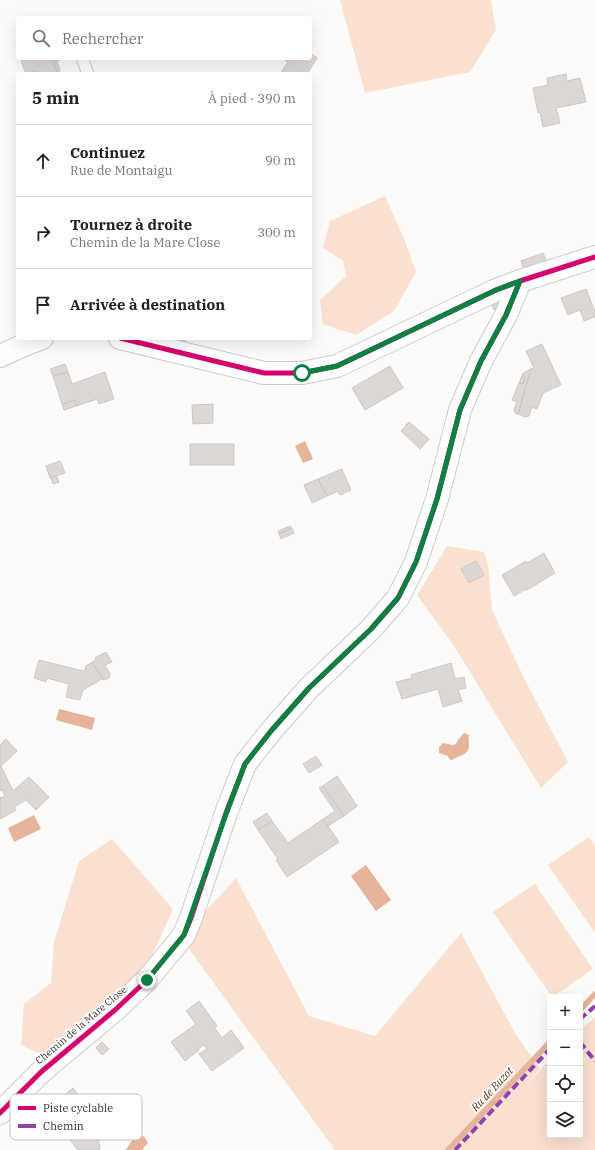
<!DOCTYPE html>
<html lang="fr">
<head>
<meta charset="utf-8">
<style>
  :root { --surface:#fff; --page:#f6f6f6; --text:#222; --muted:#767676; --line:#e0e0e0 }
  body { margin:0; font-family:"IBM Plex Serif",serif; background:var(--page); color:var(--text) }
  .controls { position:absolute; right:12px; bottom:12px; display:grid; overflow:hidden; border-radius:4px; box-shadow:0 4px 16px #0002 }
  .controls button { width:36px; height:36px; display:grid; place-items:center; padding:0; border:0; border-bottom:1px solid var(--line); background:var(--surface); color:var(--text); font:20px sans-serif }
  .stop { position:absolute; width:12px; height:12px; margin:-9px; border:3px solid #0b8043; border-radius:50%; background:#fff }
  .stop.end { background:#0b8043; border-color:#fff; box-shadow:0 1px 4px #0008 }
  .list { margin:0; padding:0; list-style:none }
  h2 { display:flex; justify-content:space-between; align-items:center; height:52px; margin:0; padding:0 16px; font-size:17px }
  h2 small { font-size:13px; font-weight:400; color:var(--muted) }
  .list li { display:grid; grid-template-columns:26px 1fr auto; gap:12px; align-items:center; box-sizing:border-box; height:72px; padding:0 16px; border-top:1px solid var(--line) }
  .list b { display:block; font-size:15px; white-space:nowrap }
  .list p { margin:0; font-size:13px; white-space:nowrap; color:var(--muted) }
  .list em { font-size:13px; font-style:normal; color:var(--muted) }
  .icon { flex:none; width:22px; height:22px; fill:none; stroke:currentColor; stroke-width:2; stroke-linecap:round; stroke-linejoin:round }
  .map { position:relative; flex:none; width:595px; height:1150px; overflow:hidden }
  .search { position:absolute; background:var(--surface); box-shadow:0 4px 16px #0002; left:16px; top:16px; width:296px; height:44px; display:flex; align-items:center; gap:10px; box-sizing:border-box; padding:0 14px; border-radius:4px; color:var(--muted); font-size:15px }
  .panel { position:absolute; background:var(--surface); box-shadow:0 4px 16px #0002; left:16px; top:72px; width:296px; height:268px; border-radius:4px }
  .map>svg:first-child { display:block }
  .green { fill:#fae0d1 }
  .water { fill:#e5b49a }
  .lines { fill:none; stroke-linecap:round; stroke-linejoin:round }
  .stream { stroke:#e5b49a; stroke-width:5.5 }
  .building { fill:#ddd8d5; stroke:#cdc8c5 }
  .service-casing { stroke:#cecac7; stroke-width:13 }
  .minor-casing { stroke:#cecac7; stroke-width:24 }
  .service { stroke:#fffefe; stroke-width:11 }
  .minor { stroke:#fffefe; stroke-width:22 }
  .quiet { stroke:#8e44ad; stroke-width:4; stroke-dasharray:8 4; stroke-linecap:butt }
  .cycleway-casing { stroke:#fff; stroke-width:8 }
  .cycleway { stroke:#d6006c; stroke-width:5 }
  .route { stroke:#0b8043; stroke-width:5 }
  .labels { text-anchor:middle; dominant-baseline:central; stroke-width:3.5; stroke-linejoin:round; paint-order:stroke }
  .street-label { font-size:10px; fill:#38312d; stroke:#fff }
  .water-label { font-size:11px; font-style:italic; fill:#5b2e14; stroke:#fff }
  .key { fill:#fff; stroke:#c3c1c0; stroke-width:1 }
  .key-label { font-size:11px; fill:#38312d }
</style>
</head>
<body>
<div class="map">
<svg width="595" height="1150" viewBox="0 0 595 1150">
  <rect width="100%" height="100%" fill="#fdfbf9"/>
  <path class="green" d="M340 0H491L496 30 470 72 365 93Z
    M385 196 405 241 416 272 394 311 356 335 323 324 320 300 346 276 343 261 323 248 330 221Z
    M447 546 484 552 488 565 492 610 523 676 568 762 541 788 454 646 417 595Z
    M589 837 595 846V933L548 865Z
    M112 839 173 909 150 960 103 1011 42 1055 21 1045 24 1004 51 983 54 942 79 861Z
    M236 878 309 1016 375 1036 461 933 516 1035 540 1068 529 1082 550 1059V1135H580V1030L595 1017V1150H335L181 938Z
    M535 884 593 969 553 997H552L493 912Z"/>
  <path class="water" d="M305 441 313 459 303 463 295 446Z
    M59 709 95 718 92 730 56 720Z
    M464 733 469 735C468 739 469 741 469 745 469 756 458 755 452 760L449 759 448 756 439 753V747L443 743 453 745 456 744C458 739 461 737 464 733Z
    M34 815 41 829 14 842 8 828Z
    M366 865 391 900 376 911 351 876Z
    M136 1134 140 1137 144 1136 148 1143 143 1148V1150H126Z"/>
  <g class="lines">
    <path class="stream" d="M580 1010 595 994
      M448 1150 550 1042"/>
  </g>
  <path class="building" d="M310 53 317 58 307 74H280L288 62 282 58H310Z
    M20 58H65L53 62 58 74H37L36 71 26 74Z
    M57 61 60 71 57 72 53 62Z
    M566 74 567 81 580 78 586 102 556 108 560 123 543 127 540 112 538 113 533 88 548 85 547 78Z
    M543 253 547 262 524 271 521 261Z
    M586 289 595 312V317L584 321 580 310 568 315 561 298Z
    M501 296 506 305 494 310 490 301Z
    M168 338H186L185 342Z
    M542 344 561 385 543 393 537 409 532 407 529 416 525 417 518 414 531 369 534 368 526 351Z
    M65 364 68 372 53 376 50 369Z
    M390 366 403 388 365 410 352 388Z
    M531 369 518 414H516L514 410 517 402 512 400 519 383 523 384 525 378 523 373Z
    M68 372 72 384 105 372 114 399 99 404 97 399 76 406 75 400 62 404 53 376Z
    M523 373 525 378 523 384 519 383Z
    M75 400 76 406 64 410 62 404Z
    M213 404V423L193 424 192 405Z
    M409 422 429 439 420 449 401 431Z
    M190 444H234V465H190Z
    M60 461 65 473 50 478 46 466Z
    M342 469 351 490 340 495 338 491 327 496 318 479Z
    M57 476 59 482 53 484 51 478Z
    M318 479 327 496 312 503 304 485Z
    M290 526 292 528 279 534 278 531Z
    M292 528 294 533 281 539 279 534Z
    M544 553 555 573 527 590 526 589 514 596 502 575 526 561 527 563Z
    M476 561 484 575 469 583 461 569Z
    M106 652 112 662 105 665 110 674 109 678 104 680 92 662 96 660 95 658Z
    M39 660 83 671 86 669 85 667 92 662 104 680 102 679 83 690 80 700 66 697 69 684 47 678 46 682 34 678Z
    M451 663 455 679 464 677 466 688 458 690 462 701 443 707 438 689 402 699 396 682 412 678 411 675Z
    M6 739 17 751 1 766 13 791 29 777 49 797 36 810 26 800 14 807 16 810 0 819V798L5 796 2 790 0 791V745Z
    M316 756 322 765 309 773 303 764Z
    M337 776 357 806 344 816 323 786Z
    M323 786 344 816 328 826 323 819 335 811 319 788Z
    M267 813 272 821 258 830 253 822Z
    M323 819 339 842 287 877 276 860 278 859 258 830 272 821 288 843Z
    M199 1001 217 1026 214 1027 222 1038 231 1030 244 1048 212 1071 199 1054 207 1049 204 1045 198 1049 199 1050 185 1061 171 1042 196 1024 186 1011Z
    M102 1042 109 1049 102 1055 96 1048Z
    M73 1088 82 1100 71 1109 62 1097Z
    M103 1113 104 1115 114 1113 118 1135 104 1137 98 1142 100 1145V1149L98 1150H78L69 1139 78 1131 77 1129 94 1115Z"/>
  <g class="lines">
    <defs>
      <path id="service" d="M82 58 88 74"/>
      <path id="minor" d="M120 338 264 373H302L337 366 496 290 520 281 595 257
        M0 356 24 345 42 338
        M0 1113 41 1072 115 1010 147 980 184 935 191 918 226 813 245 764 271 731 309 688 371 629 398 598 416 562 437 499 460 410 481 361 506 315 520 281"/>
    </defs>
    <use href="#service" class="service-casing"/>
    <use href="#minor" class="minor-casing"/>
    <use href="#service" class="service"/>
    <use href="#minor" class="minor"/>
    <path class="quiet" d="M580 1019 595 1006
      M580 1042 595 1061
      M455 1150 550 1049"/>
    <defs>
      <path id="cycleway" d="M120 338 264 373H302L337 366 496 290 520 281 595 257
        M0 1113 41 1072 115 1010 147 980 184 935 191 918 226 813 245 764 271 731 309 688 371 629 398 598 416 562 437 499 460 410 481 361 506 315 520 281"/>
    </defs>
    <use href="#cycleway" class="cycleway-casing"/>
    <use href="#cycleway" class="cycleway"/>
  </g>
  <g class="lines">
    <path class="route" d="M147 980 184 935 226 814 245 764 271 731 309 688 371 629 398 598 416 562 437 499 460 410 481 361 506 315 520 281 496 290 337 366 302 373"/>
  </g>
  <g class="labels">
    <g class="street-label">
      <text transform="translate(81 1025) rotate(-40)">Chemin de la Mare Close</text>
    </g>
    <g class="water-label">
      <text transform="translate(492 1089) rotate(-47)">Ru de Buzot</text>
    </g>
  </g>
  <rect x="10" y="1094" width="132" height="46" rx="6" class="key"/>
  <rect x="18" y="1106" width="18" height="4" fill="#d6006c"/>
  <rect x="18" y="1124" width="18" height="4" fill="#8e44ad"/>
  <g class="key-label">
    <text x="43" y="1112">Piste cyclable</text>
    <text x="43" y="1130">Chemin</text>
  </g>
</svg>
<div class="controls">
<button>+</button>
<button>−</button>
<button><svg class="icon" aria-label="locate" viewBox="0 0 24 24"><circle cx="12" cy="12" r="6"/><path d="M12 2v4M12 18v4M2 12h4M18 12h4"/></svg></button>
<button><svg class="icon" aria-label="layers" viewBox="0 0 24 24"><path d="M12 4l9 5-9 5-9-5zM3 14l9 5 9-5"/></svg></button>
</div>
<div class="stop" style="left:302px;top:373px"></div>
<div class="stop end" style="left:147px;top:980px"></div>
<div class="search"><svg class="icon" aria-label="search" viewBox="0 0 24 24"><circle cx="10" cy="10" r="6"/><path d="M15 15l6 6"/></svg>Rechercher</div>
<section class="panel">
<h2>5 min<small>À pied · 390 m</small></h2>
<ul class="list">
<li><svg class="icon" aria-label="ahead" viewBox="0 0 24 24"><path d="M12 20V5M6 11l6-6 6 6"/></svg><div><b>Continuez</b><p>Rue de Montaigu</p></div><em>90 m</em></li>
<li><svg class="icon" aria-label="right" viewBox="0 0 24 24"><path d="M7 20v-9h11M14 6l5 5-5 5"/></svg><div><b>Tournez à droite</b><p>Chemin de la Mare Close</p></div><em>300 m</em></li>
<li><svg class="icon" aria-label="arrive" viewBox="0 0 24 24"><path d="M6 21V4h12l-3 4 3 4H6"/></svg><div><b>Arrivée à destination</b></div></li>
</ul>
</section>
</div>
</body>
</html>
